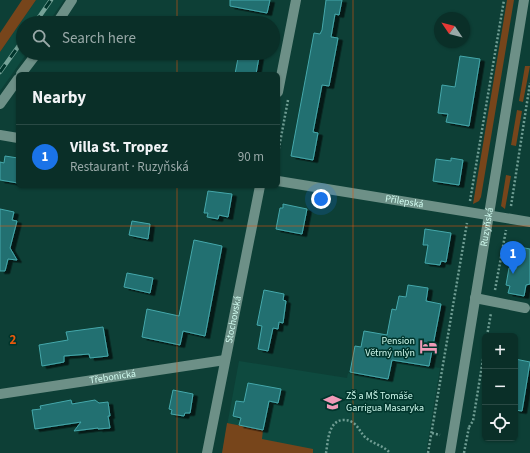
<!DOCTYPE html>
<html lang="en">
<head>
<meta charset="utf-8">
<style>
  :root { --surface:#0a2f28; --page:#133730; --text:#f1f3f6; --muted:#99a9a8; --line:#2a4a45; --accent:#1a73e8 }
  body { margin:0; font-family:"Source Sans 3",sans-serif; background:var(--page); color:var(--text) }
  .controls { position:absolute; right:12px; bottom:12px; display:grid; overflow:hidden; border-radius:6px; box-shadow:0 1px 3px #0004 }
  .controls button { width:36px; height:36px; display:grid; place-items:center; padding:0; border:0; border-bottom:1px solid var(--line); background:var(--surface); color:var(--text); font:20px sans-serif }
  .compass { position:absolute; left:434px; top:12px; width:36px; height:36px; border-radius:50%; background:var(--surface); box-shadow:0 1px 3px #0004; rotate:305deg }
  .you { position:absolute; left:321px; top:199px; width:14px; height:14px; margin:-10px; border:3px solid #fff; border-radius:50%; background:#1a73e8; box-shadow:0 0 0 6px #1a73e833 }
  .badge { display:grid; place-items:center; width:26px; height:26px; border-radius:50%; background:var(--accent); color:#fff; font-size:13px; font-weight:700 }
  .pin { position:absolute; translate:-50% -33px; filter:drop-shadow(0 1px 2px #0008) }
  .pin::after { content:''; position:absolute; top:21px; width:14px; height:12px; background:inherit; clip-path:polygon(0 0,100% 0,50% 100%) }
  .list { margin:0; padding:0; list-style:none }
  h2 { display:flex; justify-content:space-between; align-items:center; height:52px; margin:0; padding:0 16px; font-size:17px }
  h2 small { font-size:13px; font-weight:400; color:var(--muted) }
  .list li { display:grid; grid-template-columns:26px 1fr auto; gap:12px; align-items:center; box-sizing:border-box; height:64px; padding:0 16px; border-top:1px solid var(--line) }
  .list b { display:block; font-size:15px; white-space:nowrap }
  .list p { margin:0; font-size:13px; white-space:nowrap; color:var(--muted) }
  .list em { font-size:13px; font-style:normal; color:var(--muted) }
  .icon { flex:none; width:22px; height:22px; fill:none; stroke:currentColor; stroke-width:2; stroke-linecap:round; stroke-linejoin:round }
  .map { position:relative; flex:none; width:530px; height:453px; overflow:hidden }
  .search { position:absolute; background:var(--surface); box-shadow:0 1px 3px #0004; left:16px; top:16px; width:264px; height:44px; display:flex; align-items:center; gap:10px; box-sizing:border-box; padding:0 14px; border-radius:22px; color:var(--muted); font-size:15px }
  .panel { position:absolute; background:var(--surface); box-shadow:0 1px 3px #0004; left:16px; top:72px; width:264px; height:116px; border-radius:6px }
  .map>svg:first-child { display:block }
  .built { fill:#0e4a3f }
  .green { fill:#77451b }
  .building { fill:#216f71; stroke:#45a8ab; filter:url(#shadow) }
  .lines { fill:none; stroke-linecap:round; stroke-linejoin:round }
  .path { stroke:#6f9d93; stroke-width:2.5; stroke-dasharray:2 2; stroke-linecap:butt }
  .minor { stroke:#6d9087; stroke-width:10 }
  .rail-casing { stroke:#75a398; stroke-width:4.5 }
  .rail { stroke:#00352c; stroke-width:3; stroke-dasharray:9; stroke-linecap:butt }
  .grid { fill:none; stroke:#e8590c; stroke-width:1; stroke-opacity:0.55 }
  .labels { text-anchor:middle; dominant-baseline:central; stroke-width:3; stroke-linejoin:round; paint-order:stroke }
  .street-label { font-size:10px; fill:#cffaee; stroke:#00352c }
  .poi-label { font-size:10px; fill:#cffaee; stroke:#00352c; text-anchor:end }
  .grid-label { font-size:13px; text-anchor:middle; font-weight:bold; fill:#e8590c; stroke:#00352c; stroke-width:3; stroke-linejoin:round; paint-order:stroke }
</style>
</head>
<body>
<div class="map">
<svg width="530" height="453" viewBox="0 0 530 453">
  <defs>
    <filter id="shadow"><feDropShadow dx="4.5" dy="2.5" stdDeviation="0" flood-color="#0009"/></filter>
  </defs>
  <rect width="100%" height="100%" fill="#0d3f36"/>
  <path class="built" d="M36 0H64L48 23H23V53H27L0 91V52Z
    M392 360 440 368 426 453H222L239 361 347 378 348 373 387 381Z"/>
  <path class="green" d="M22 0H36L0 52V33Z
    M507 0H514L481 197 479 201 473 204Z
    M525 66H530L523 102 519 101Z
    M517 110 522 111 516 146 511 145Z
    M506 175 511 176 505 209 501 206Z
    M227 423 263 430 262 439 313 449V453H222Z"/>
  <path class="building" d="M230 0H270L267 13 230 6Z
    M326 0H342L339 15 335 14 331 37 338 38 329 86 322 85 313 132 318 133 313 160 291 156 314 33 320 34 322 30Z
    M239 53 259 57 256 74H235Z
    M460 56 480 59 469 126 446 122 448 114 438 113 442 85 455 87Z
    M5 156 18 158V183L0 180V162L4 163Z
    M451 158 463 160 459 185 433 181 436 159 451 161Z
    M208 191 232 194 228 217 219 215 218 219 207 217 208 213H204Z
    M283 204 307 209 302 234 276 229 280 208H283Z
    M0 209 14 212 12 220 17 221 10 248 17 260 8 259 5 271H0Z
    M132 221 150 224 148 239 129 235Z
    M425 229 451 233 446 262 441 261 440 265 425 263 428 245H423Z
    M194 240 222 246 205 336 183 331 180 345 142 337 147 309 179 316Z
    M519 247 530 249V284L526 285 524 296 508 293 510 286 506 285 509 268 516 269Z
    M127 273 153 278 150 293 124 287Z
    M408 285 428 288 426 301 441 304 429 366 392 360 388 379 350 372 355 346 361 347 364 331 387 335 392 309 396 310 399 296 406 297Z
    M264 290 284 294 283 300 286 301 283 323 279 322 278 329 273 328 268 351 258 349 262 326 257 325Z
    M103 327 108 356 90 358 89 354 64 356V362L42 366 39 345 68 340 66 332Z
    M515 359 530 362 522 411 515 410Z
    M248 383 281 389 278 403 269 401 263 430 239 425 241 418 233 416 236 401 244 402Z
    M173 390 193 394 190 413H185L184 416 171 414 172 410 169 409Z
    M71 400 72 404 95 400 99 403 108 402 110 416H108L110 428 98 429V428L74 431 81 422 35 429 32 410 41 409 40 406Z"/>
  <g class="lines">
    <path class="path" d="M278 153 288 100
      M470 201 504 0
      M511 206 530 83
      M495 290 506 230
      M487 336 491 313
      M469 427 473 421 485 347
      M432 433 440 435
      M326 453C328 442 328 421 343 420 346 420 349 420 352 422 358 425 361 434 366 438 374 444 384 446 390 453
      M428 453 467 223
      M464 453 469 427 468 426"/>
    <g class="minor">
      <path d="M57 23 72 0"/>
      <path d="M21 74 37 53"/>
      <path d="M278 92 296 0"/>
      <path d="M0 104 18 79"/>
      <path d="M0 135 18 138"/>
      <path id="s1" d="M278 181 530 222"/>
      <path d="M475 298 525 308"/>
      <path id="s2" d="M0 394 225 360"/>
      <path id="s3" d="M207 453 260 186"/>
      <path id="s4" d="M450 453 524 0"/>
    </g>
    <defs>
      <path id="rail" d="M35 23 51 0
        M0 72 23 40"/>
    </defs>
    <use href="#rail" class="rail-casing"/>
    <use href="#rail" class="rail"/>
  </g>
  <path class="grid" d="M177 0V23M353 0V453M177 53V74M177 186V453M0 226H530"/>
  <defs>
    <symbol id="hotel-bare" viewBox="-9 -9 18 18"><path d="M-6-4.5h1.5V1H6V5H4.5V3h-9V5H-6ZM-4 0a1.8 1.8 0 1 1 3.6 0ZM.5 0V-2.5h3Q6-2.5 6 0Z" fill="#ef9ab8" stroke="#00352c" stroke-width="2.5" paint-order="stroke"/></symbol>
    <symbol id="school-bare" viewBox="-9 -9 18 18"><path d="M0-5L7-2L0 1L-7-2ZM-4 1L0 2.5L4 1V4Q0 6-4 4Z" fill="#ef9ab8" stroke="#00352c" stroke-width="2.5" paint-order="stroke"/></symbol>
  </defs>
  <g fill-rule="evenodd">
    <use href="#hotel-bare" x="416" y="334" width="25" height="25"/>
    <use href="#school-bare" x="320" y="390" width="25" height="25"/>
  </g>
  <g class="labels">
    <g class="street-label">
      <text stroke="none"><textPath href="#s1" startOffset="128">Přílepská</textPath></text>
      <text stroke="none"><textPath href="#s4" startOffset="229">Ruzyňská</textPath></text>
      <text stroke="none"><textPath href="#s3" startOffset="136">Stochovská</textPath></text>
      <text stroke="none"><textPath href="#s2" startOffset="114">Třebonická</textPath></text>
    </g>
    <g class="poi-label">
      <text x="415" y="341">Pension<tspan x="415" dy="12">Větrný mlýn</tspan></text>
      <text x="346" y="396" text-anchor="start">ZŠ a MŠ Tomáše<tspan x="346" dy="12">Garrigua Masaryka</tspan></text>
    </g>
  </g>
  <g class="grid-label">
    <text x="13" y="344">2</text>
  </g>
</svg>
<div class="controls">
<button>+</button>
<button>−</button>
<button><svg class="icon" aria-label="locate" viewBox="0 0 24 24"><circle cx="12" cy="12" r="6"/><path d="M12 2v4M12 18v4M2 12h4M18 12h4"/></svg></button>
</div>
<svg class="compass" viewBox="-18 -18 36 36"><path d="M0-13l5 13h-10z" fill="#e53935"/><path d="M0 13l5-13h-10z" fill="#99a9a8"/></svg>
<div class="you"></div>
<div class="pin badge" style="left:513px;top:274px">1</div>
<div class="search"><svg class="icon" aria-label="search" viewBox="0 0 24 24"><circle cx="10" cy="10" r="6"/><path d="M15 15l6 6"/></svg>Search here</div>
<section class="panel">
<h2>Nearby<small></small></h2>
<ul class="list">
<li><span class="badge">1</span><div><b>Villa St. Tropez</b><p>Restaurant · Ruzyňská</p></div><em>90 m</em></li>
</ul>
</section>
</div>
</body>
</html>
